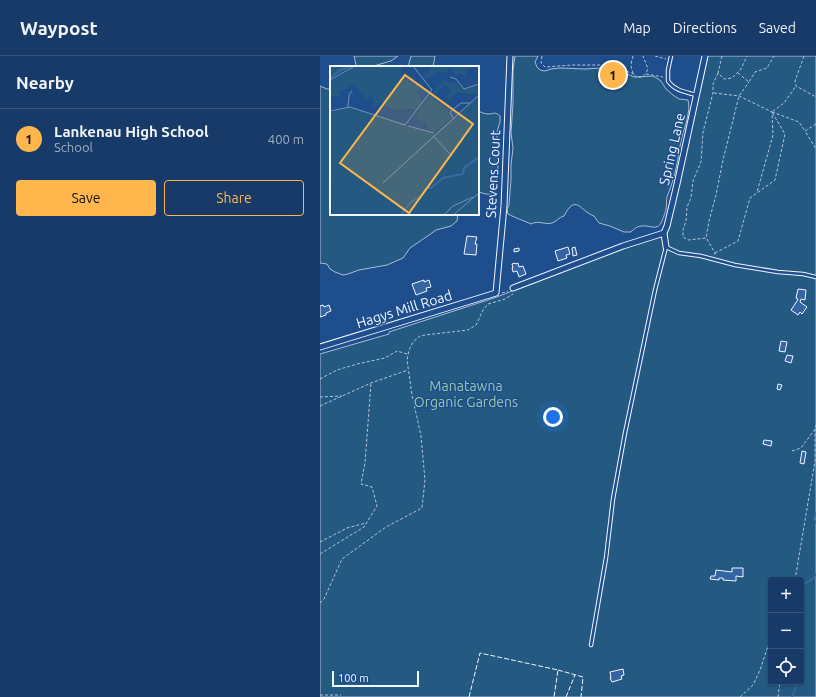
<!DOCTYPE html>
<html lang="en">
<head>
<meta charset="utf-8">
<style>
  :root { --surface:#173a69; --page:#244571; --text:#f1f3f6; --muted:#9eadc0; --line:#36547d; --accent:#ffb74d }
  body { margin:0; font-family:Ubuntu,sans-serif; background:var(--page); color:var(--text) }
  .controls { position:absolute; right:12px; bottom:12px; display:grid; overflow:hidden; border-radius:4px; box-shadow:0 1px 3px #0004 }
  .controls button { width:36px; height:36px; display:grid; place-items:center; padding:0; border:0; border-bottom:1px solid var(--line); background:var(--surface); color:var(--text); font:20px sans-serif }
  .scale { position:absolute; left:12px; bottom:10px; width:87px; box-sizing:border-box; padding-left:4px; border:2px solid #f2f6ff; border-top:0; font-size:11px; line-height:14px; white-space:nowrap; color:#f2f6ff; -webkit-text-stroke:3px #1f4e8c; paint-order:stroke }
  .you { position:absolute; left:233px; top:361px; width:14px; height:14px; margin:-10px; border:3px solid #fff; border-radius:50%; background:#1a73e8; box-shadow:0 0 0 6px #1a73e833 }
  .badge { display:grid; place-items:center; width:26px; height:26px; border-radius:50%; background:var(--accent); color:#111; font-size:13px; font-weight:700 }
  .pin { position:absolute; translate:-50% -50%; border:2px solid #fff; box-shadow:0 1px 4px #0006 }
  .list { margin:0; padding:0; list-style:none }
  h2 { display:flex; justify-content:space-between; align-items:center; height:52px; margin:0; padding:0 16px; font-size:17px }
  h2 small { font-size:13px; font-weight:400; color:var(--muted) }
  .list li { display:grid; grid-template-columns:26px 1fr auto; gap:12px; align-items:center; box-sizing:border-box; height:60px; padding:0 16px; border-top:1px solid var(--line) }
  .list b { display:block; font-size:15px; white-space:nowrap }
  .list p { margin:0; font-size:13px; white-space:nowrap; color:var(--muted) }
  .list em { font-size:13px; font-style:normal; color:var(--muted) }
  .actions { display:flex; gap:8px; padding:12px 16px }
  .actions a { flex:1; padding:9px 0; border:1px solid var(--accent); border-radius:4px; text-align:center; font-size:14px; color:var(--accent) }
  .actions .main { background:var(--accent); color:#111 }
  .icon { flex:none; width:22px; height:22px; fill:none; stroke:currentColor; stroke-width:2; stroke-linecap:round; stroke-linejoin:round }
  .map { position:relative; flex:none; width:496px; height:641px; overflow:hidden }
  header { display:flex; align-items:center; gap:24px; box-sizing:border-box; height:56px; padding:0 20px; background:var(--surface); border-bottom:1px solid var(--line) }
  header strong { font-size:19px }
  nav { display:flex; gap:22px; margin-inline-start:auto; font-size:14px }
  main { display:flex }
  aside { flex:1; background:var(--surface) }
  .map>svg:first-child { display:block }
  .green { fill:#245a82; stroke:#a8bbd7; fill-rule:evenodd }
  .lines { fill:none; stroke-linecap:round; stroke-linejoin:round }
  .stream { stroke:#3b69a3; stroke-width:1.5 }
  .building { fill:#3563a3; stroke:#f2f6ff }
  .lane-casing { stroke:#f2f6ff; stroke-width:4.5 }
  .street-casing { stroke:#f2f6ff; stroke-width:7 }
  .path { stroke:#b3c4dc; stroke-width:1; stroke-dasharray:3 2; stroke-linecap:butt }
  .lane { stroke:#1f4e8c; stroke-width:2.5 }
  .street { stroke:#1f4e8c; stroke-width:5 }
  .fence { stroke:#f2f6ff; stroke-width:1; stroke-dasharray:5 2; stroke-linecap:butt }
  .labels { text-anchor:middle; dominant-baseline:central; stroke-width:3; stroke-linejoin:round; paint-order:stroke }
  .street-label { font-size:14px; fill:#f2f6ff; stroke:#1f4e8c }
  .park-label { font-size:14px; fill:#97c8a6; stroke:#1f4e8c }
  .inset-river { fill:none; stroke:#3b69a3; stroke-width:2 }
  .inset-road { fill:none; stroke:#7391ba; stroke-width:1 }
  .view { fill:#ffb74d; fill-opacity:0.15; stroke:#ffb74d; stroke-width:2 }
  .inset-edge { fill:none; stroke:#f2f6ff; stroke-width:2 }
</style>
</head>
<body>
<header>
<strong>Waypost</strong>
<nav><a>Map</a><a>Directions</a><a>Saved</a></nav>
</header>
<main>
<aside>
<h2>Nearby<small></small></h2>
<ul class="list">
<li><span class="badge">1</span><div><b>Lankenau High School</b><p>School</p></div><em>400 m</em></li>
</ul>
<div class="actions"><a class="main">Save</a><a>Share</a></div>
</aside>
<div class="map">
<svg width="496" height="641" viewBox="0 0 496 641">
  <rect width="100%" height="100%" fill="#1f4e8c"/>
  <path class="green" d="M34 0H78L71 5 57 9 54 11H34L36 9Z
    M91 0H115L113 11H88Z
    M195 0H218L215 6 217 11 220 14 225 15 231 13 240 12 265 13 280 12 305 17 314 21 333 20 335 21 341 25 346 33 353 39 359 43 368 44C371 54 365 70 362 81 359 93 358 105 355 117 353 125 350 133 347 141 346 145 347 149 346 153 346 155 342 165 341 167 335 178 323 162 311 176H304L290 170 279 167 274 160C260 155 256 137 244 160 239 161 236 166 232 167 225 169 218 164 211 168L192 160 188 158 187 153 189 149 191 123V109L193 92 191 77 193 47V15Z
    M388 0H496V641H0V298L69 278V276L174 242 334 181 347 178ZM451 524H481V626H451Z
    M0 30 7 33H11V158H138L137 165 131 170 116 174 112 177 90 192 83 202 67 209 39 214 28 218 23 219 15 216 10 213 7 208 0 207Z
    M158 55C161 56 164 58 168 58 174 58 175 55 180 60V66L177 76 178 116C175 124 178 126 177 133 170 141 167 138 158 136Z"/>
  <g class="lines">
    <path class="stream" d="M496 457 494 463 496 467
      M481 530 494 522 496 518
      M472 641 476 631 477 626"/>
  </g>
  <path class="building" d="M147 180 157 181 155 188H157L156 199 144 198Z
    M248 191 250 198 246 199 247 202 238 205 235 195Z
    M255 191 257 199 253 200 252 192Z
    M199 192V195L194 196V193Z
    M195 207 196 208 198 207 199 211 203 210 206 218 199 221 197 215 193 216 192 212H193L192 208Z
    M104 224V226L109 224 111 231 106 232 107 235 96 239 92 228Z
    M478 233 486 234 485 244 481 243 480 246 487 251 482 258 480 256 478 259 471 254 477 245 478 243 476 242Z
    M3 249 4 251 9 249 11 255 6 257V259L0 261V250Z
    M461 285 467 286 465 296 459 295Z
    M467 299 473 300 471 307 465 305Z
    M458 328 462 329 460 334 457 333Z
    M444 384 452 385 451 390 443 388Z
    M482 395 486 396 484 408 480 407Z
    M412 512H423V521L416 520V525L403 524V522H399V524L390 523 391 520H395L396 514 412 516Z
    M303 613 304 619 301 620 302 623 292 626 290 622H291L290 616Z"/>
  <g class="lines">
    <defs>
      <path id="lane" d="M351 0 348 14V25C355 35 366 36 376 39
        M271 589 286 502 293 443 305 377 335 234 346 191 359 197 381 200 415 209 458 216 483 218 496 221"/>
      <path id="street" d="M346 191 344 177 347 170 357 128 385 0
        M193 232 303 190 344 177
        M0 291 176 237 184 150 190 0"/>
    </defs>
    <use href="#lane" class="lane-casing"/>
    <use href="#street" class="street-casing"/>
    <path class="path" d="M222 0 221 7 225 11 253 9H280L306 15 314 18
      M313 0C312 4 310 9 312 14 315 25 324 23 328 13L323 0
      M335 0 346 3
      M402 0 398 17 404 23 412 22 421 13 427 0
      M484 0 475 25 476 30 496 41
      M398 17 393 28V37L383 76 381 106 373 125 371 142 367 151 366 165 363 174V181L368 184 386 182 389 165 396 139 403 104 419 40 429 26
      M418 17 429 26 435 16 447 12 454 0
      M326 18 343 21
      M394 37 419 40 452 56 453 79 437 136
      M452 56 479 66 485 75
      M496 68 485 75 496 93
      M387 183 395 197V199
      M395 197 418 185 430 142 455 124 465 78 452 56 464 47 476 30
      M182 237 188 235
      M0 323 17 314 37 308 65 302 77 295 87 298
      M0 341 22 340
      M0 350 51 327 88 314
      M472 395 481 392 495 373 496 369
      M0 486 27 472 46 467
      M0 498 44 471 57 450 52 431 41 428 45 407 51 327
      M475 524 495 405V373
      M0 547 4 543 22 503 66 471 102 452 105 424 101 380 92 339 87 304 89 294 93 286 100 280 105 279 148 274 156 269 158 265 163 254 168 248 185 243 193 238
      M0 639H21
      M420 641 433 629 440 614 451 581
      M458 641 460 626"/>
    <use href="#lane" class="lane"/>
    <use href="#street" class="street"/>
    <path class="fence" d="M238 614 263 621 261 641
      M149 641 160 597 238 614 234 641
      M246 641 255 619"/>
  </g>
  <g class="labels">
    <g class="street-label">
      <text transform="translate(352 93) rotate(-77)">Spring Lane</text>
      <text transform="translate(173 118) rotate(-87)">Stevens Court</text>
      <text transform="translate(84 253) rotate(-17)">Hagys Mill Road</text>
    </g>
    <g class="park-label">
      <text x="146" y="330">Manatawna<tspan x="146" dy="16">Organic Gardens</tspan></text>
    </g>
  </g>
  <g transform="translate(10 10)">
    <rect width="149" height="149" fill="#1f4e8c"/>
    <path d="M0 0H24L0 13ZM26 0H73L70 9 73 14 79 13 85 5 83 13 86 16H80L85 19 95 15 86 26 93 35 85 45 82 43 63 44 51 36 42 42 44 35 42 30 34 34V29L22 17 16 23 9 24 10 30H0V16ZM101 0H141L136 5 135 10 130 7 126 9 120 2 116 7 107 6 97 13 92 7 98 8ZM113 15 121 18 123 16 133 23 147 20 149 28 146 29 127 26 119 35 116 31 120 27 119 20H113L103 32 118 45 121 52 104 66 99 63 95 55H90L85 49ZM149 29V149H2L0 47 14 42H24L105 68Z" fill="#245a82"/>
    <path class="inset-river" d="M0 12 10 4 22 0M71 149 80 137 91 130 97 122H101L113 112 133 108 134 102 149 91"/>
    <path class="inset-road" d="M120 11 126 13 134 23 149 18M0 14 25 0M18 41 19 29 22 25M0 45 20 41 75 59 102 24 83 0M123 52 120 46 131 37H140M78 60 104 67M103 70 122 90M53 117 149 29M114 149 123 140 143 131M123 149 149 127"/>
    <path class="view" d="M75 9 143 58 79 147 10 97Z"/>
    <rect width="149" height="149" class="inset-edge"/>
  </g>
</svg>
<div class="controls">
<button>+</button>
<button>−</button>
<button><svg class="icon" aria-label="locate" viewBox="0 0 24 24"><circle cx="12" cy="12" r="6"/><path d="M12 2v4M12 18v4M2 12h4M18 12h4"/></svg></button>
</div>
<div class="scale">100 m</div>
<div class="you"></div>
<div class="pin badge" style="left:293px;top:19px">1</div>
</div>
</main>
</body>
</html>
